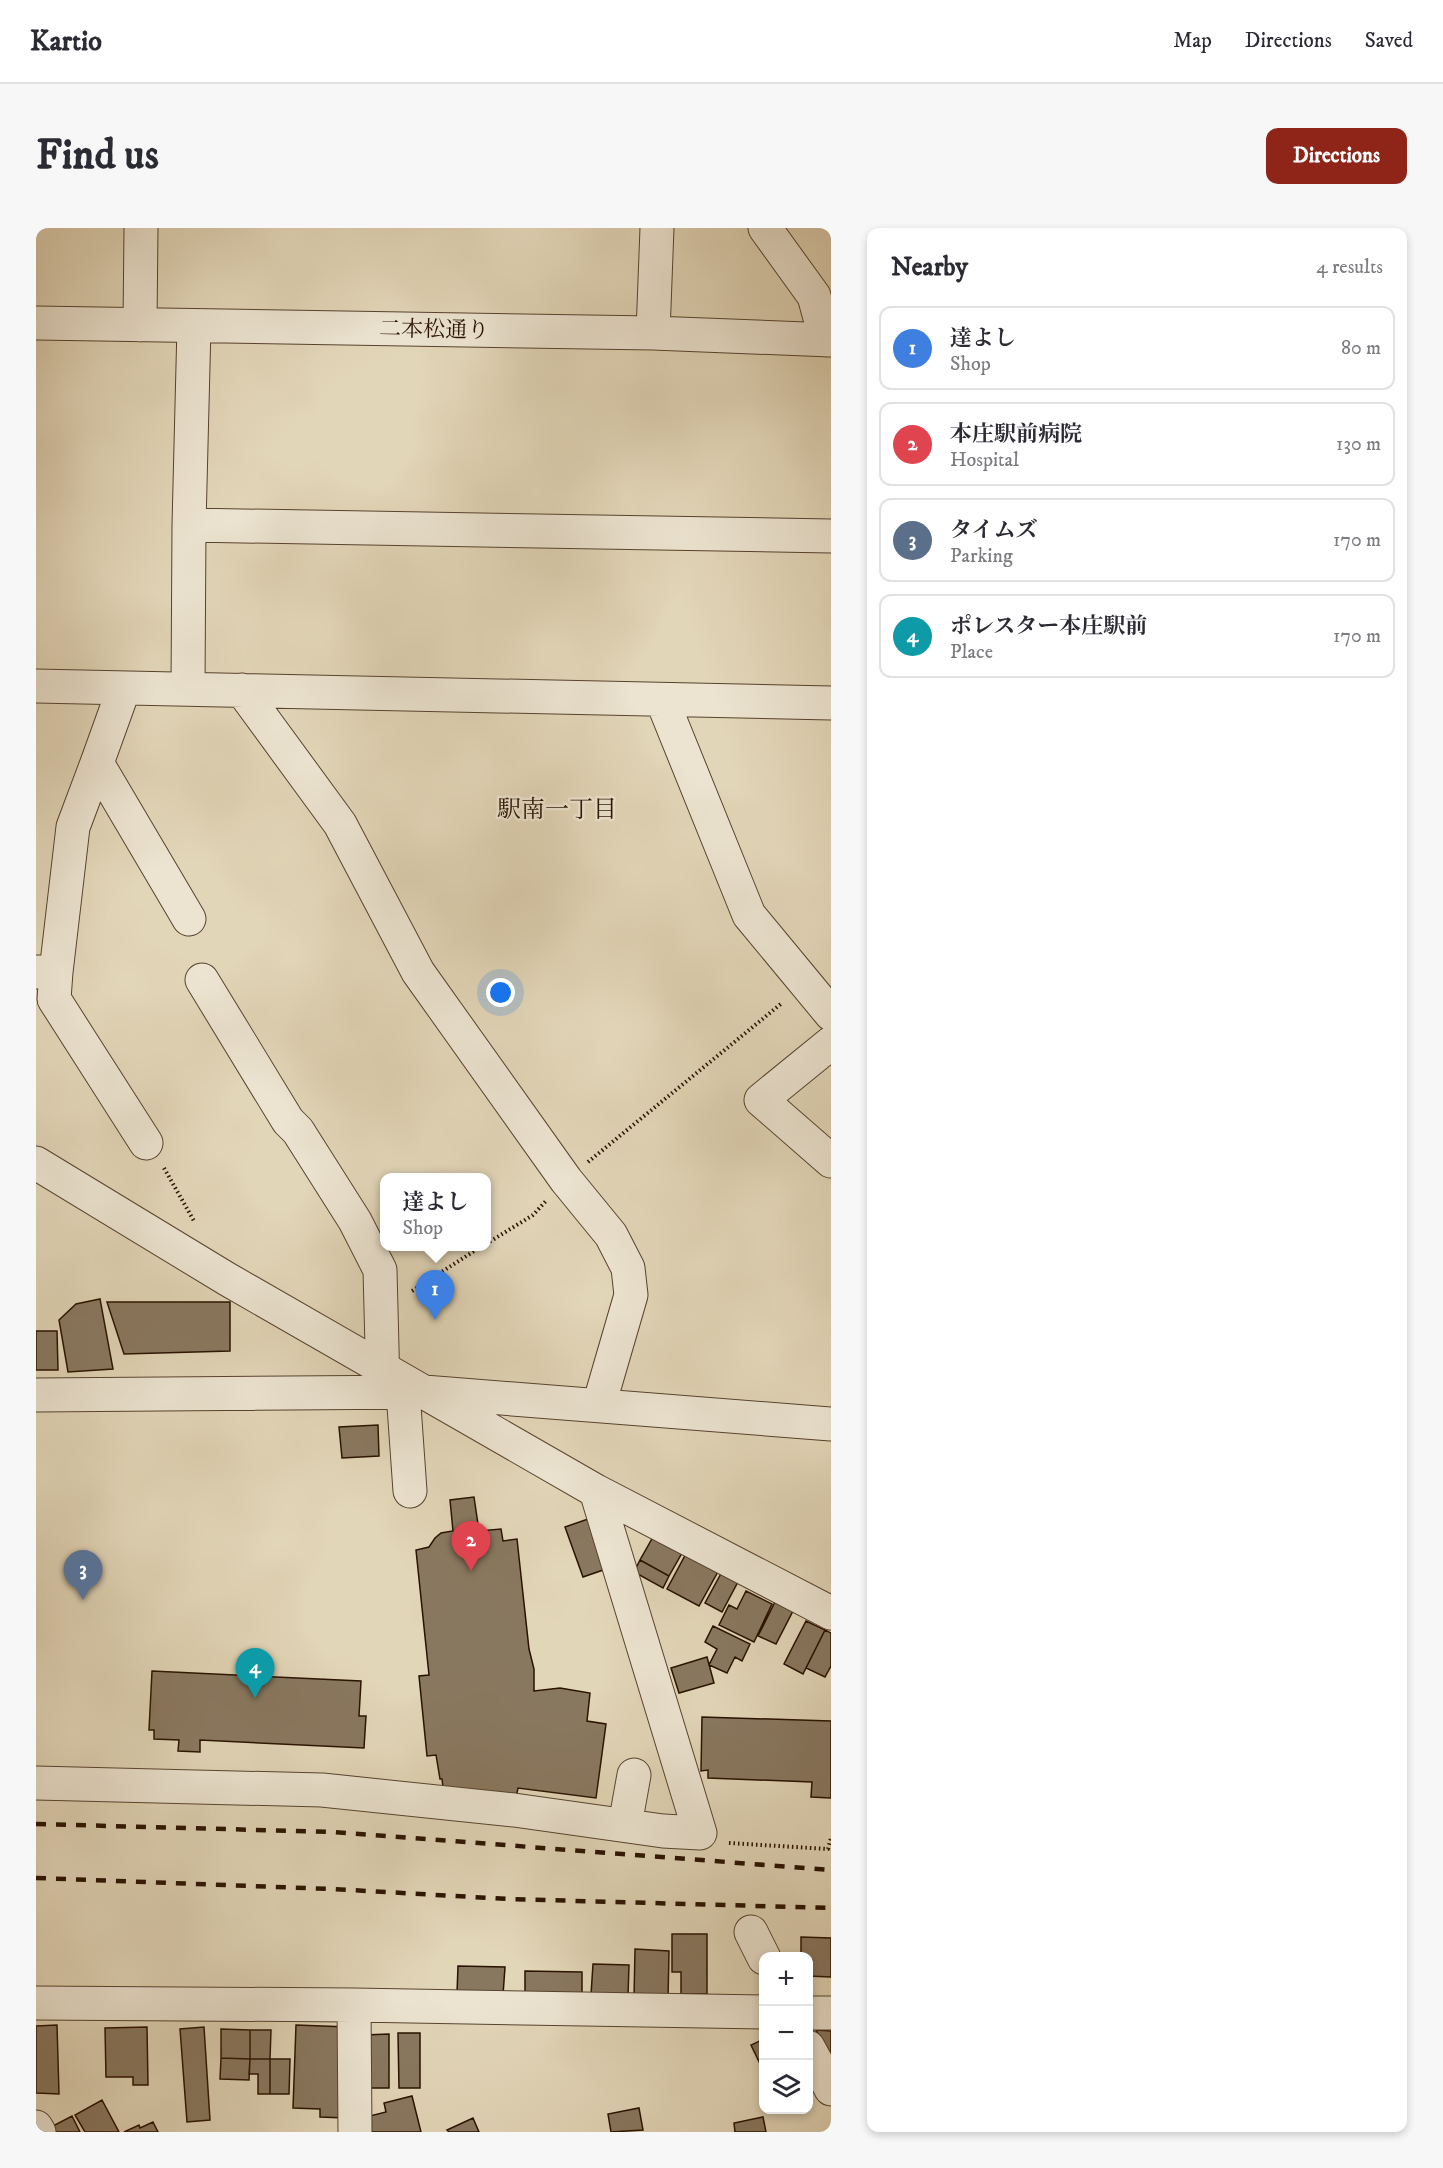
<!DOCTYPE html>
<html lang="en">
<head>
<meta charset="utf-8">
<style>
  :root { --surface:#fff; --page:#f7f7f7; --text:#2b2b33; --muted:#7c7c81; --line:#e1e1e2; --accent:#8f2418 }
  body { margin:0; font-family:"IM FELL DW Pica","Noto Serif JP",serif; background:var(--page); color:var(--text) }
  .controls { position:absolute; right:18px; bottom:18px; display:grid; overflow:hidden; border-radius:12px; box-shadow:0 3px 9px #0003 }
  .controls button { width:54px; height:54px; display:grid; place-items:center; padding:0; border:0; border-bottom:2px solid var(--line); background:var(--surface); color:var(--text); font:30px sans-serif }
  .you { position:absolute; left:465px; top:765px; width:21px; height:21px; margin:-15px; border:4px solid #fff; border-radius:50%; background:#1a73e8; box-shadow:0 0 0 9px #1a73e833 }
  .badge { display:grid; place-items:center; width:39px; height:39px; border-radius:50%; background:var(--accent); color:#fff; font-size:20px; font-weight:700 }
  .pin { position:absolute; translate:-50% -50px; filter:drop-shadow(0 2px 3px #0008) }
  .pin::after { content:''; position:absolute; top:32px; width:21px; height:18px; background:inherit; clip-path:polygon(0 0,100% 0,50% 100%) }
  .popup { position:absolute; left:344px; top:945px; width:111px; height:78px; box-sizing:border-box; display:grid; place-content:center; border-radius:12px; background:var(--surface); filter:drop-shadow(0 2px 4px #0005); font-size:20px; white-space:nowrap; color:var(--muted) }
  .popup b { font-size:22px; color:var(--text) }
  .popup::after { content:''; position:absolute; left:50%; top:100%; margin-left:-12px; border:12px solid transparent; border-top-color:var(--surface) }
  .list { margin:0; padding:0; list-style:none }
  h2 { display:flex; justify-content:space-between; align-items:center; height:78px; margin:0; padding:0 24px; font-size:26px }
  h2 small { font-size:20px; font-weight:400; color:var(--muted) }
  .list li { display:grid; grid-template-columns:39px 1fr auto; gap:18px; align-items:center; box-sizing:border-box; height:84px; margin:0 12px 12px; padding:0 12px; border:2px solid var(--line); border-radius:12px }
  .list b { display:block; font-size:22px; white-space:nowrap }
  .list p { margin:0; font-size:20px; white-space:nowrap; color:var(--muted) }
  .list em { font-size:20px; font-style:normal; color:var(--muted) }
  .icon { flex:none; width:33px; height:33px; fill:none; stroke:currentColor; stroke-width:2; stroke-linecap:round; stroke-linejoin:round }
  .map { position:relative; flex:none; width:795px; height:1904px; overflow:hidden; border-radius:12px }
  header { display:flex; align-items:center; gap:36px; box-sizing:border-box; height:84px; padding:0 30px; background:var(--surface); border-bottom:2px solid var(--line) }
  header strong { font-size:28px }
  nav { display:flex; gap:33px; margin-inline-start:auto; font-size:21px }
  .intro { display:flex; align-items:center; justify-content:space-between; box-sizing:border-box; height:144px; padding:0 36px }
  h1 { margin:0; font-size:42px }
  .button { padding:15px 27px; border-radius:12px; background:var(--accent); color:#fff; font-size:21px; font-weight:700 }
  main { display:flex; gap:36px; padding:0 36px }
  aside { flex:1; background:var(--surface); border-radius:12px; box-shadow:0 3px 9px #0003 }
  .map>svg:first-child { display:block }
  .building { fill:#897860; stroke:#291200; stroke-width:1.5 }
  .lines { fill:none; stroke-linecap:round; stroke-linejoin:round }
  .minor-casing { stroke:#57432e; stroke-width:35 }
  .path { stroke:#291200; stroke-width:4; stroke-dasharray:1.5 3; stroke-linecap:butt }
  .minor { stroke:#ece4d1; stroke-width:33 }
  .rail { stroke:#291200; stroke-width:4.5; stroke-dasharray:10 10; stroke-linecap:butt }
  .labels { text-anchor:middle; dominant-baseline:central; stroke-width:5; stroke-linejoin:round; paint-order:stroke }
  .street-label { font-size:22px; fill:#291200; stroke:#ece4d1 }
  .neighbourhood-label { font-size:24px; fill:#291200; stroke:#ece4d1 }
</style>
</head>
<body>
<header>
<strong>Kartio</strong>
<nav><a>Map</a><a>Directions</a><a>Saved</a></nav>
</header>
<div class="intro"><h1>Find us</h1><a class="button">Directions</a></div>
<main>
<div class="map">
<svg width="795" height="1904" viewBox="0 0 795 1904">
  <rect width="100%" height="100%" fill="#e2d6b8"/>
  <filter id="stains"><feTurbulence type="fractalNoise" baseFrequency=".00333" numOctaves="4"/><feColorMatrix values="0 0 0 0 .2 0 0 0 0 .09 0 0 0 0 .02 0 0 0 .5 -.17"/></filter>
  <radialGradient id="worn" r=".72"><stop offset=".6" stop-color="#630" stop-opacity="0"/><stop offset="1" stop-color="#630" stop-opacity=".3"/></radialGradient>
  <path class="building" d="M64 1071 77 1141 32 1144 23 1092 40 1076Z
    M71 1074H194V1123L88 1126Z
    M0 1103H21L22 1142H0Z
    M342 1197 343 1228 306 1230 303 1199Z
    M438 1269 443 1303 465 1301 467 1313 481 1311 493 1421 498 1441V1463L524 1460 554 1465 551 1493 570 1496 560 1570 482 1560 480 1570 407 1559 406 1551H404L400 1527 391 1528 383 1448 393 1447 380 1322 393 1319 399 1310 405 1305 417 1303 414 1272Z
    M555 1290 573 1340 547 1349 529 1299Z
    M617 1309 646 1325 633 1348 604 1332Z
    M652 1322 684 1340 663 1378 631 1361Z
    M604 1332 633 1348 627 1360 598 1344Z
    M687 1342 704 1350 686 1384 669 1375Z
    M710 1363 736 1376 718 1414 683 1397 693 1377 701 1381Z
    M740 1372 758 1381 740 1416 722 1408Z
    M770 1393 789 1402 767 1446 748 1436Z
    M677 1398 714 1416 706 1433 699 1429 691 1445 673 1437 681 1421 669 1414Z
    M789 1402 795 1405V1438L789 1449 770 1440Z
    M671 1429 678 1455 643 1465 635 1440Z
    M116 1443 325 1453 323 1488H330L328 1520 164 1512V1524L142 1523 143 1512 118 1511V1502H113Z
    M666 1489 795 1493V1570L775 1569 776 1554 672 1550V1542L665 1543Z
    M636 1706H671V1766H645V1744H636Z
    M765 1709 795 1710V1749L772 1748V1728H765Z
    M599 1721 633 1723 632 1772 598 1771Z
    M557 1736 593 1737 592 1768 555 1767Z
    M422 1738 469 1739 467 1767 421 1765Z
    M489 1743 546 1744V1766L489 1765Z
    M21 1797 23 1866 0 1865V1798Z
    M260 1797 312 1799 309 1890 284 1889V1881L257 1880Z
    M111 1799 112 1857H97V1849H70L69 1800Z
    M168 1799 174 1892 151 1894 144 1801Z
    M185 1801 214 1802V1831L185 1830Z
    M214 1802H235L234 1831H214Z
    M780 1802 795 1803V1830Z
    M362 1805H384V1860H363Z
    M353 1806V1860H329L328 1807Z
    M728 1811V1844L715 1817Z
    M185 1830 214 1831 213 1852 184 1851Z
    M214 1831H234V1866H222V1846H213Z
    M234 1831H254L253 1866H234Z
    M376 1868 385 1904H329L326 1890 350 1884 348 1875Z
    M66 1872 83 1904H49L39 1887Z
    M603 1880 607 1902 575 1904 572 1886Z
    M36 1888 44 1904H18L15 1899Z
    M727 1889 730 1904H699L698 1895Z
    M437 1890 443 1904H413L411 1902Z
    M117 1894 122 1904H88L103 1897 104 1900Z"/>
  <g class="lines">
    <defs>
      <path id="minor" d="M729 0 778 68 790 112
        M0 95 617 105 795 112
        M104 97 105 0
        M617 105 621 0
        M153 297 795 308
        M0 458 795 475
        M88 460 61 535 153 691
        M152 461 153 297 158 98
        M206 462 304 596 382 744 530 952 575 1007 592 1040 595 1067 563 1177
        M626 472 713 687 795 786
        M0 744H20L37 599 61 535
        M20 744 18 771 110 915
        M166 752 252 893 262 903 319 993 344 1042 347 1159
        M795 815 725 872 795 933
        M0 935 191 1051 560 1263 795 1385
        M367 1164 374 1263
        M0 1167 388 1164 795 1196
        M0 1555 286 1562 478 1582 627 1603 664 1605 560 1263
        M589 1597 598 1547
        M715 1704 728 1730
        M0 1775 318 1777 728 1784
        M318 1777 319 1904
        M772 1785H795
        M772 1819 795 1861
        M0 1899 3 1904"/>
    </defs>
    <use href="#minor" class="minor-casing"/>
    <path class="path" d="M552 934 746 775
      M128 940 158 993
      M450 1016 497 987 510 973
      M376 1063 446 1018
      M693 1615 792 1621 795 1610"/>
    <use href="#minor" class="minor"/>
    <path class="rail" d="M0 1596 298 1604 795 1642
      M0 1650 296 1661 472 1671 795 1680"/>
  </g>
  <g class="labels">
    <g class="street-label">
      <text transform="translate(398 102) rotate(1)">二本松通り</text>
    </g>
    <g class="neighbourhood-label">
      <text x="521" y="582">駅南一丁目</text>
    </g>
  </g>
  <rect width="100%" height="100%" filter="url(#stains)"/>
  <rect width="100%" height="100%" fill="url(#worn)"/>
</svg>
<div class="controls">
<button>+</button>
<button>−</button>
<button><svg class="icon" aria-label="layers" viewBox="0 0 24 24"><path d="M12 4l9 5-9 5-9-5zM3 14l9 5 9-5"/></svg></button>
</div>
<div class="you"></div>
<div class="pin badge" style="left:399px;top:1092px;background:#3f7fe0">1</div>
<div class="popup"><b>達よし</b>Shop</div>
<div class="pin badge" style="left:435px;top:1343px;background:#e0444e">2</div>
<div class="pin badge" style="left:47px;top:1372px;background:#5c6f8a">3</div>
<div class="pin badge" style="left:219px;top:1470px;background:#0f9aa8">4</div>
</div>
<aside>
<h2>Nearby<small>4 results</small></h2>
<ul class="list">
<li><span class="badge" style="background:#3f7fe0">1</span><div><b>達よし</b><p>Shop</p></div><em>80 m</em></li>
<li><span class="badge" style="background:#e0444e">2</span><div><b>本庄駅前病院</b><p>Hospital</p></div><em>130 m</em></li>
<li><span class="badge" style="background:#5c6f8a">3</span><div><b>タイムズ</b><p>Parking</p></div><em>170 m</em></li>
<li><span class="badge" style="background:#0f9aa8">4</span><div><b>ポレスター本庄駅前</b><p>Place</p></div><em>170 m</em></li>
</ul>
</aside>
</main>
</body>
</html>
